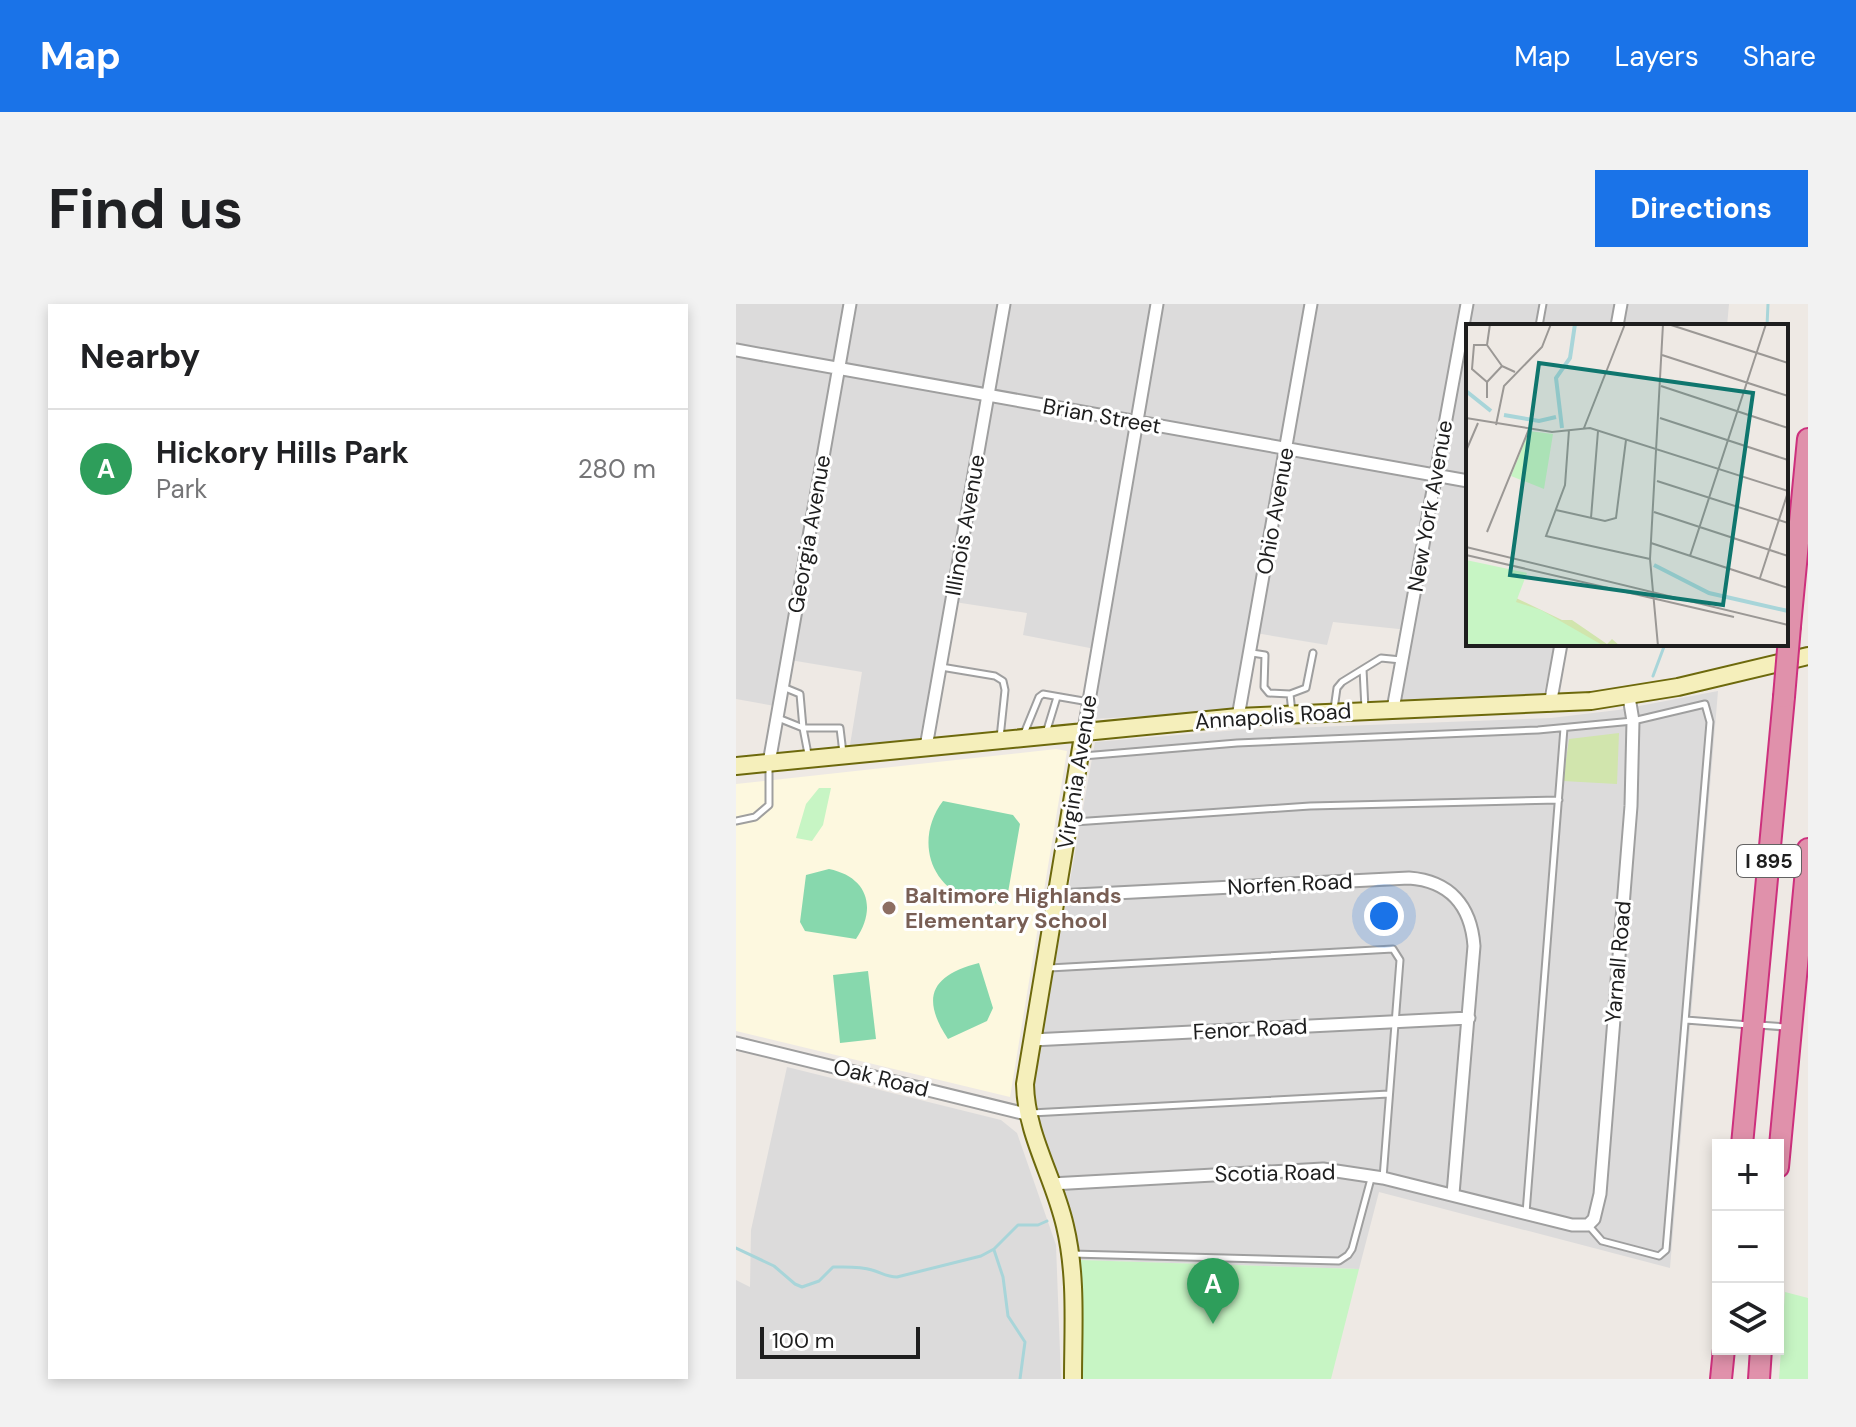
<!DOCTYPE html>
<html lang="en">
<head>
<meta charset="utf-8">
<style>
  :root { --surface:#fff; --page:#f2f2f2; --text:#202124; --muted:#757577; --line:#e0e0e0; --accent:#1a73e8 }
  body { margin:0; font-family:"DM Sans",sans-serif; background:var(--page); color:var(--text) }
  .controls { position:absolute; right:24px; bottom:24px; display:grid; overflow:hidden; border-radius:0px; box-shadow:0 4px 12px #0003 }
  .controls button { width:72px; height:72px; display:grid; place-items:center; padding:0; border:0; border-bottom:2px solid var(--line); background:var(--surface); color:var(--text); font:40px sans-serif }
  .scale { position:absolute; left:24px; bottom:20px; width:160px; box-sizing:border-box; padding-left:8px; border:4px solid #1e1e1e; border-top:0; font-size:22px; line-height:28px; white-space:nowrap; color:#1e1e1e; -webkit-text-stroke:6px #fff; paint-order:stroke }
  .you { position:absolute; left:648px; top:612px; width:28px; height:28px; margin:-20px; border:6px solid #fff; border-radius:50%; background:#1a73e8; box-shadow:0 0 0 12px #1a73e833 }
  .badge { display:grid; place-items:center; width:52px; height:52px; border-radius:50%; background:var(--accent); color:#fff; font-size:26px; font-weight:700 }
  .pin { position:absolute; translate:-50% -66px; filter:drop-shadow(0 2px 4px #0008) }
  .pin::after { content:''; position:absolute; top:42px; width:28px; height:24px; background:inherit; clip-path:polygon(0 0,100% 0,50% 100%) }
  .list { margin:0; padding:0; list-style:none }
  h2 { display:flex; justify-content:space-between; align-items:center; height:104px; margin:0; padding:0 32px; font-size:34px }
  h2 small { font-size:26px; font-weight:400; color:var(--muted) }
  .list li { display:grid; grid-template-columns:52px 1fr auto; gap:24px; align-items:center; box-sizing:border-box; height:120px; padding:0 32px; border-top:2px solid var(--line) }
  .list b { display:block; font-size:30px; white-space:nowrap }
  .list p { margin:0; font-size:26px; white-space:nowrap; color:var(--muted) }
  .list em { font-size:26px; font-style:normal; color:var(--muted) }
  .icon { flex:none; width:44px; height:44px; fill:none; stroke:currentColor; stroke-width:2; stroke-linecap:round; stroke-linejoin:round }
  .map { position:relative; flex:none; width:1072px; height:1075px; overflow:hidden; border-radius:0px }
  header { display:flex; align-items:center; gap:48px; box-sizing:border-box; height:112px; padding:0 40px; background:var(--accent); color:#fff }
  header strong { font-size:38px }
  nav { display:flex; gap:44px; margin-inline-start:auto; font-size:28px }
  .intro { display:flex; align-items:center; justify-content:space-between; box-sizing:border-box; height:192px; padding:0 48px }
  h1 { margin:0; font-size:56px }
  .button { padding:20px 36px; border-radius:0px; background:var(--accent); color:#fff; font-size:28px; font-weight:700 }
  main { display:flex; gap:48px; padding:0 48px }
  aside { flex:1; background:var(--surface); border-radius:0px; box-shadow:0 4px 12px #0003 }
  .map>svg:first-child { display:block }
  .residential { fill:#dcdbdb }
  .education { fill:#fdf8df }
  .grass { fill:#d1e5ad }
  .park { fill:#c7f5c4 }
  .pitch { fill:#87d8ad }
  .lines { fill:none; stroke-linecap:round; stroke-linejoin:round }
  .stream { stroke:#a8d5d9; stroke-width:3 }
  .lane-casing { stroke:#9f9f9f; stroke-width:9 }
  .street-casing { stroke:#9f9f9f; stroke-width:15 }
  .secondary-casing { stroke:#6d690c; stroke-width:20 }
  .highway-casing { stroke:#cd307d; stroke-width:24 }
  .lane { stroke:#fff; stroke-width:5 }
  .street { stroke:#fff; stroke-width:11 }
  .secondary { stroke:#f5efbb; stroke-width:16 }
  .highway { stroke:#e091ab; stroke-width:20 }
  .highway-bridge-casing { stroke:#cd307d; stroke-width:24; stroke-linecap:butt }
  .highway-bridge { stroke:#e091ab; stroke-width:20 }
  .education-dot { fill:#8d6e63; stroke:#fff; stroke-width:3 }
  .labels { text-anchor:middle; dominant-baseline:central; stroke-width:6; stroke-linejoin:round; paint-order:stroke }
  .shield { fill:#fff; stroke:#626262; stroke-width:2 }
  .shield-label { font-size:20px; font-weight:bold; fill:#1e1e1e }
  .street-label { font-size:22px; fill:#1e1e1e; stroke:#fff }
  .education-label { font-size:22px; font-weight:bold; fill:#785e54; stroke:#fff; text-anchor:start }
  .inset-river { fill:none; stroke:#a8d5d9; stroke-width:4 }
  .inset-road { fill:none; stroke:#9b9895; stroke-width:2 }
  .view { fill:#0f766e; fill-opacity:0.15; stroke:#0f766e; stroke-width:4 }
  .inset-edge { fill:none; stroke:#1e1e1e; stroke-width:4 }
</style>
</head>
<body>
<header>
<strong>Map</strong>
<nav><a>Map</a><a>Layers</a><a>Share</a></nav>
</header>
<div class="intro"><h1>Find us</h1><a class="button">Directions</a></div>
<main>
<aside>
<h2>Nearby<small></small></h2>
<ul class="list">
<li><span class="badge" style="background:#2e9e5b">A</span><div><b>Hickory Hills Park</b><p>Park</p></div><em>280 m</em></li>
</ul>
</aside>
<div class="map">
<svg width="1072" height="1075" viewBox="0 0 1072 1075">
  <rect width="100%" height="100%" fill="#eee9e4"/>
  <path class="residential" d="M0 0H993L991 22H732V340H819L807 393 661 399 672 326 597 318 591 341 514 328 498 407 357 415 364 346 287 331 291 309 212 297 183 437 113 447 126 368 48 355 39 402 0 395Z
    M982 387 934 964 643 888 623 965 344 956 337 913 304 826 298 799V776L359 438 501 426 815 414 882 406Z
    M51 763 265 816 281 829 320 941 325 1075H0V976L14 983 15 926Z"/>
  <path class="education" d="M320 445 331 447 274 793 0 727V480Z"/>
  <path class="grass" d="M883 429 881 480 827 477 833 435Z"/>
  <path class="park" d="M83 484H95L87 521 76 537 60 534 70 500Z
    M344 956 623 965 595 1075H346Z
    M1049 988 1072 994V1075H1043Z"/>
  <path class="pitch" d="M207 497 277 511 284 520 270 600C258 599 244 599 233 595 190 579 181 531 207 497Z
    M93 565C132 573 141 604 120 635L69 627 64 618 70 571Z
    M243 659 257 704 251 717 212 735C184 693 196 671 243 659Z
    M132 667 140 735 104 739 97 671Z"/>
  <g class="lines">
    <path class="stream" d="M1031 22 1032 0
      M917 372 929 340
      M0 944 38 962 59 980 66 983 83 977 97 963C110 963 124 962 136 966 146 969 151 973 161 973L245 952 258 945 282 921H302L311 917
      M258 946 267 973 272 1012 289 1038 284 1075"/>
    <defs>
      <path id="lane" d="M803 22 807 0
        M516 349 529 351 528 383 533 389 554 390
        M205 363 259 372 267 377 269 386 264 434
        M627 365 629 405
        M47 383 64 390 67 424H104L107 449
        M598 405 601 384 606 378 645 354 665 356
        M556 409 554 390 570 384 577 349
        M42 414 67 424 72 450
        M310 429 321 393
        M287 432 303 393 307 390 353 398
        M347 452 501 439 802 426 897 417 969 400 974 418 930 946 923 952 866 937 853 922
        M0 517 19 513 33 501V460
        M338 518 574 502 823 496
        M313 664 657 645 664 656 647 874
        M950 716 1013 721
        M1023 721 1049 723
        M295 809 653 790
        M790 909 828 424
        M336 950 603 957 612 951 616 945 636 871"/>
      <path id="street" d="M881 22 885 0
        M0 46 732 177
        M814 401 825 340
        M657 405 731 0
        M502 413 575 0
        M348 426 421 0
        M190 443 268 0
        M33 459 114 0
        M320 592 673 574C714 577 735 602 738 642L717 890
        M296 736 733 714
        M0 739 290 810
        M315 880 587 865 647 874 836 921H852L858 915 864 890 895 502 897 417 893 393"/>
      <path id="secondary" d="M0 462 502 413 855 397 942 383 1072 352
        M337 1075C337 1024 341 972 329 922 318 873 290 831 289 780L348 426"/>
      <path id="highway" d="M1054 322 1072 135
        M1006 841 1048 393
        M1042 863 1072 545
        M985 1075 988 1045
        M1023 1075 1025 1045"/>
    </defs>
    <use href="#lane" class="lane-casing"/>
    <use href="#street" class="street-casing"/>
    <use href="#secondary" class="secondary-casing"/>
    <use href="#highway" class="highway-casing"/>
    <use href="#lane" class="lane"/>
    <use href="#street" class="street"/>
    <use href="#secondary" class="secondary"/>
    <use href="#highway" class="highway"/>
    <defs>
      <path id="highway-bridge" d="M1048 393 1054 322"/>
    </defs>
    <use href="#highway-bridge" class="highway-bridge-casing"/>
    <use href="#highway-bridge" class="highway-bridge"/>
  </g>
  <circle class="education-dot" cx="153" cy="604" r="8"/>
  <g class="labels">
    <rect class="shield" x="1001" y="541" width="64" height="32" rx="6"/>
    <g class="shield-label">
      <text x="1033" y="557">I 895</text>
    </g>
    <g class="street-label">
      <text transform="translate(366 112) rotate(10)">Brian Street</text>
      <text transform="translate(694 202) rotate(-80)">New York Avenue</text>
      <text transform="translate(539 207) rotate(-80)">Ohio Avenue</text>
      <text transform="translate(229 221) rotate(-80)">Illinois Avenue</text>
      <text transform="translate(73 230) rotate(-80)">Georgia Avenue</text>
      <text transform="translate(537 412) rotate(-4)">Annapolis Road</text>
      <text transform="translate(341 468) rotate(-81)">Virginia Avenue</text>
      <text transform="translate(554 580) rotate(-3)">Norfen Road</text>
      <text transform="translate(882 658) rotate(-85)">Yarnall Road</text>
      <text transform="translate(514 725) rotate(-3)">Fenor Road</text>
      <text transform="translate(145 774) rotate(14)">Oak Road</text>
      <text transform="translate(539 869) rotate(-1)">Scotia Road</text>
    </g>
    <g class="education-label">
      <text x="169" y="591">Baltimore Highlands<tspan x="169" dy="25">Elementary School</tspan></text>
    </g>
  </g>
  <g transform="translate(730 20)">
    <rect width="322" height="322" fill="#eee9e4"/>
    <path d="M0 250 96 296H106L141 320 146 315 154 322H97L53 282Z" fill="#d1e5ad"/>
    <path d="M63 107 87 110 78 165 45 152ZM0 236 61 249 50 278 75 286 138 322H0Z" fill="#c7f5c4"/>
    <path class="inset-river" d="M0 67 25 87M38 91 73 97 90 93M96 104 90 54 104 34 109 0M188 241 243 269 322 287"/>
    <path class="inset-road" d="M24 0 21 21 36 42M202 0 322 39M21 21H8L6 45 21 58M196 31 322 72M195 62 322 104M21 74V58L36 42 49 48M0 94 86 108 124 104 322 167M194 94 322 136M30 101 38 62 76 23 85 0M118 104 159 0M103 106 99 161 80 212 184 235M0 127 12 99M191 157 322 199M90 186 139 197 150 194 160 116M188 188 322 232M125 194 132 107M21 208 63 105M185 219 322 264M0 223 322 301M0 231 268 293M224 232 300 0M294 254 322 168M192 322 184 235 197 0"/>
    <path class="view" d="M73 39 287 69 257 281 44 251Z"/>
    <rect width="322" height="322" class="inset-edge"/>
  </g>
</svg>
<div class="controls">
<button>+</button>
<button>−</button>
<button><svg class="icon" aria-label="layers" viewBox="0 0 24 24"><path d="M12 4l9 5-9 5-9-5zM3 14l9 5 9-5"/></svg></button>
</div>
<div class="scale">100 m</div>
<div class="you"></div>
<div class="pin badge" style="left:477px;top:1020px;background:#2e9e5b">A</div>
</div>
</main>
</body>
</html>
